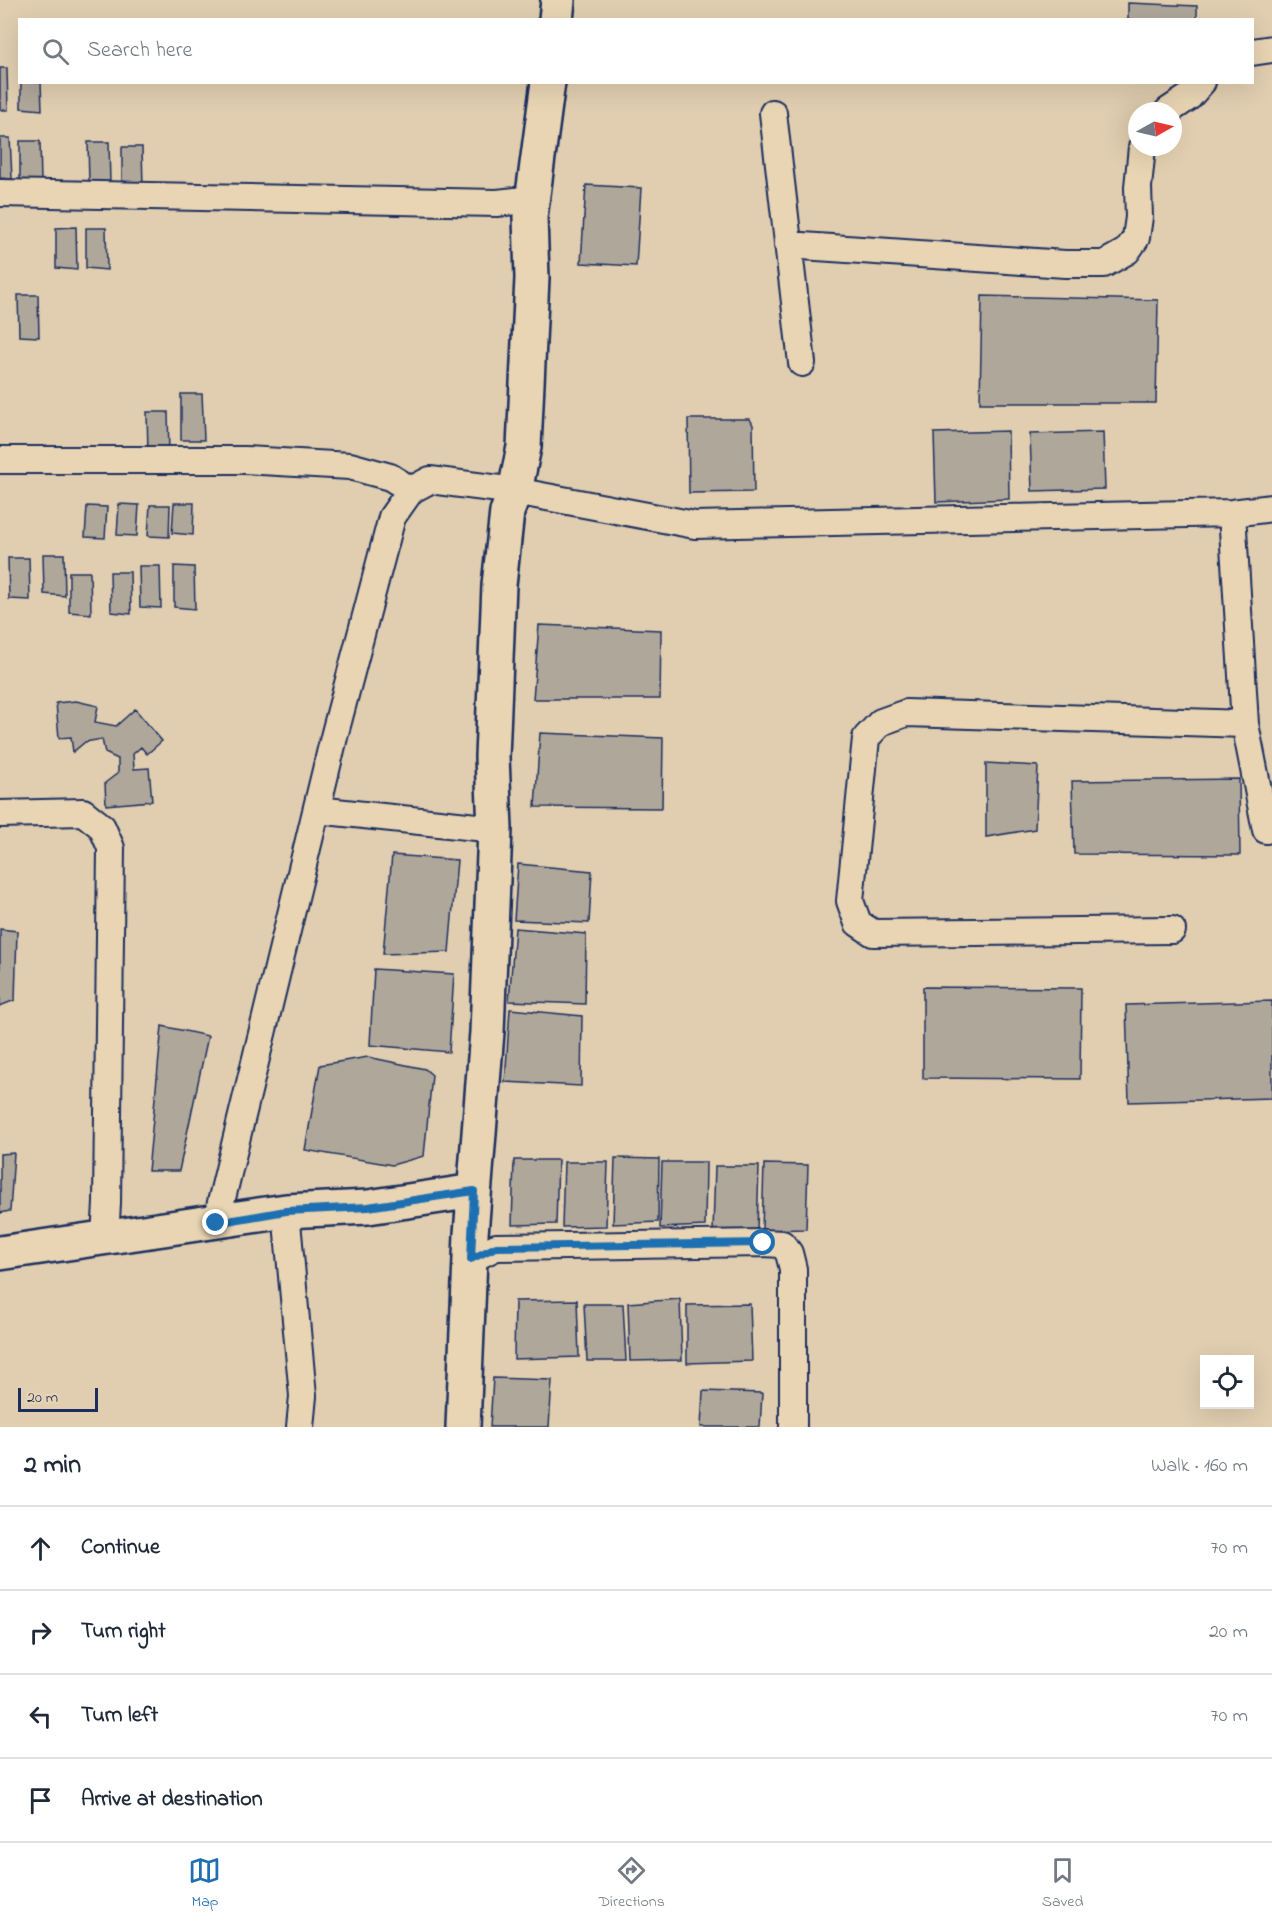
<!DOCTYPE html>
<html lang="en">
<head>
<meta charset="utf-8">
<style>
  :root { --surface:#fff; --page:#f6f6f7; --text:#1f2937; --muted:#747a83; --line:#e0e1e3; --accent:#1f6fb2 }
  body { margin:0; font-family:"Indie Flower",sans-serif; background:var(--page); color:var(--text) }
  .controls { position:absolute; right:18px; bottom:18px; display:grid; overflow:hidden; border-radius:0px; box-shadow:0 6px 24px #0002 }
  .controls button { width:54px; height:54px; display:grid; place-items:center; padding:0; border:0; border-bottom:2px solid var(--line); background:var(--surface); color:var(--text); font:30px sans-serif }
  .compass { position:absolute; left:1128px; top:102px; width:54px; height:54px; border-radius:50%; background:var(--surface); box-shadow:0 6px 24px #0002; rotate:82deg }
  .scale { position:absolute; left:18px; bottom:15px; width:80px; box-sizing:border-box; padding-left:6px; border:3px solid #1b2f5e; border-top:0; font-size:16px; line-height:21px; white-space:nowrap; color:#1b2f5e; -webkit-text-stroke:4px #e9d5b3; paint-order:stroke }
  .stop { position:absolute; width:18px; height:18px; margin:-14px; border:4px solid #1f6fb2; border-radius:50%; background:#fff }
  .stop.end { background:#1f6fb2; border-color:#fff; box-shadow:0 2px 6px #0008 }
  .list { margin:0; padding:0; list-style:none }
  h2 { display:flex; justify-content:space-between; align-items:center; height:78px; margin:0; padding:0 24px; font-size:26px }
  h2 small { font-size:20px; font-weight:400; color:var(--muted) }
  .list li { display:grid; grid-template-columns:39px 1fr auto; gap:18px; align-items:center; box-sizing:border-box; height:84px; padding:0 24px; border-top:2px solid var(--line) }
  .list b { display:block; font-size:22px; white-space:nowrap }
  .list em { font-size:20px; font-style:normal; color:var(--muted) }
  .icon { flex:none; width:33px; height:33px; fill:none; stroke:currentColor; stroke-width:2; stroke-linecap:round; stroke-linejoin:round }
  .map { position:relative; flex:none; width:1272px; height:1427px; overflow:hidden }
  .search { position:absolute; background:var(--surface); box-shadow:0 6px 24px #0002; left:18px; right:18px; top:18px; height:66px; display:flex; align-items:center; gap:15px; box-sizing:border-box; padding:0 21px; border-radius:0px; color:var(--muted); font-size:22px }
  .sheet { height:414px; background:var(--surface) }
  nav { display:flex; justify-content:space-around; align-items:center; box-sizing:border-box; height:84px; border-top:2px solid var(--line); background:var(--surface); font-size:16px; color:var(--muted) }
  nav a { display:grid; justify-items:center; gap:3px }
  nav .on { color:var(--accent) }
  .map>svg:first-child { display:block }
  .building { fill:#b0a79b; stroke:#1b2f5e; stroke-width:1.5 }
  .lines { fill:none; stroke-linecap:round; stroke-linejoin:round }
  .street-casing { stroke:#1b2f5e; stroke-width:30 }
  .secondary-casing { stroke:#1b2f5e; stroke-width:38 }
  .street { stroke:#e9d5b3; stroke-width:26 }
  .secondary { stroke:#e9d5b3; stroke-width:33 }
  .route { stroke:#1f6fb2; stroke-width:8 }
</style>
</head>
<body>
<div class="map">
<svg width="1272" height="1427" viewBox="0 0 1272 1427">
  <rect width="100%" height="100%" fill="#e1ceb0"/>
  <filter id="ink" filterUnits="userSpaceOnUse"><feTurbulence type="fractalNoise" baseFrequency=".0167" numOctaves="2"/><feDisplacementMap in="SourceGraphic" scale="12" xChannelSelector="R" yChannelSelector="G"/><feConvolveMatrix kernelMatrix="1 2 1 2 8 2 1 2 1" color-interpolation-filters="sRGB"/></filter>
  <g filter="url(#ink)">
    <path class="building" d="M1128 3 1197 6V20H1128Z
      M0 68H7L8 110H0Z
      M21 82H41L42 110 21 108Z
      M0 138H10L12 179 0 178Z
      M20 141H40L41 183 20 182Z
      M88 142H109L110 184 89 182Z
      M122 147H142L143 189 122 187Z
      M586 185 641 188 636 266 581 263Z
      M76 227 77 270 56 268V228Z
      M86 228H106L107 270 86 268Z
      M18 295H38L39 337 19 336Z
      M982 296 1158 300 1156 403H980Z
      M181 394H202L204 440H181Z
      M147 412H168L169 453 148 452Z
      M688 419H750L753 425 754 492 689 493Z
      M1008 431 1009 499 936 502 934 433Z
      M1103 432 1105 489 1032 491 1030 434Z
      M174 503H194L193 535 172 533Z
      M119 504 139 505 137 536 117 535Z
      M150 505H170L169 537 148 536Z
      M87 506 107 507 105 538 85 537Z
      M43 554H64L65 596 44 594Z
      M8 558H29L30 600 9 599Z
      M139 566H160L161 608 140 607Z
      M174 566 194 567 195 609 174 607Z
      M69 572H90L91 614 69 612Z
      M110 572H130L131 614 111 612Z
      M539 625 661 630 660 699H533Z
      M76 701 98 706 95 722 116 726 135 709 162 741 147 754 141 747 133 754 134 769 149 768 152 801 106 805 105 783 118 773V759L105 753 102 739 85 742 73 752 71 737 59 738 56 703Z
      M540 733 663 738 662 808 535 807Z
      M986 763 1038 766 1035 829 986 837Z
      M1239 779 1240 855 1074 854 1072 781Z
      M392 855 457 860 449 952 383 954Z
      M518 864 592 871 589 923 514 920Z
      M515 928 586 934 585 1004 509 1001Z
      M0 929 17 931 15 1000 0 1006Z
      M374 969 454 974 449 1052 370 1045Z
      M923 987 1081 988 1080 1079 923 1078Z
      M1272 1001V1098L1129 1102 1126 1005Z
      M510 1009 582 1016 581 1086 505 1082Z
      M162 1026 208 1036 179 1171H148Z
      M368 1057 425 1069 432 1075 424 1156 392 1165 305 1150 320 1065Z
      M14 1153 10 1211 0 1213V1154Z
      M615 1158 659 1159 658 1222 613 1224Z
      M514 1160H558L556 1224 512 1225Z
      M564 1162H608L606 1226 562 1227Z
      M662 1162H706L705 1226 660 1228Z
      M764 1164 808 1165 806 1229 762 1230Z
      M715 1166H759L757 1230 713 1231Z
      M680 1299 682 1360 630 1361 628 1303Z
      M577 1300 579 1357 514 1359 515 1301Z
      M584 1304H623L626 1361H587Z
      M750 1304 752 1361 687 1363V1305Z
      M493 1378 552 1380 549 1427H490Z
      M703 1391 762 1393 760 1427H701Z"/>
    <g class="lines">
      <defs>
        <path id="street" d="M1252 52 1272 49
          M1168 111 1189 97 1202 82
          M773 113 802 363
          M0 193 497 203 533 199
          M788 245 1065 264H1104L1127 251 1136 238 1139 217 1138 187 1142 147
          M0 460H245L350 466 390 477 411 490
          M1232 513 1245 724 1266 830
          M317 810 495 829
          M0 814 83 812 102 827 111 848 107 1203 105 1238
          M1172 930 873 933 858 923 850 901 866 738 881 722 906 713 1245 724
          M286 1211 303 1396 300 1427
          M216 1223 335 733 392 517 411 490 430 480 515 491 695 525 1232 513 1272 508
          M471 1259 496 1247 763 1243 782 1244 789 1253 793 1269V1427"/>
        <path id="secondary" d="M556 20 558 0
          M0 1253 286 1211 368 1207 474 1191
          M463 1427 471 1234 487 1032 495 829 492 757 499 585 507 512 515 491 524 447 532 278 530 217 548 82"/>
      </defs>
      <use href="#street" class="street-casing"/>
      <use href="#secondary" class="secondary-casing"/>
      <use href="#street" class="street"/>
      <use href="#secondary" class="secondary"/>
    </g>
  </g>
  <g class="lines" filter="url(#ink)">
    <path class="route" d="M216 1223 286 1211 368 1207 474 1191 471 1259 496 1247 763 1243"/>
  </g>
</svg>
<div class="controls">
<button><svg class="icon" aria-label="locate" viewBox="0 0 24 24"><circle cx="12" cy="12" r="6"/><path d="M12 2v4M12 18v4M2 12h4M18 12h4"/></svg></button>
</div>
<svg class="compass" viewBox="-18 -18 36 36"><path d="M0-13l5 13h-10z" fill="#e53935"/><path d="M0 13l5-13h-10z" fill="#747a83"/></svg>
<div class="scale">20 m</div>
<div class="stop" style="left:763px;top:1243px"></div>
<div class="stop end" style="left:216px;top:1223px"></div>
<div class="search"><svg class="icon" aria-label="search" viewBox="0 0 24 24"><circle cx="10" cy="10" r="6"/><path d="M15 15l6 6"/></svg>Search here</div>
</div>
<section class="sheet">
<h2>2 min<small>Walk · 160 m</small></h2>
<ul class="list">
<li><svg class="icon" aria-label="ahead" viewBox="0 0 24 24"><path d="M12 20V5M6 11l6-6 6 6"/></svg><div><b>Continue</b></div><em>70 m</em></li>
<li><svg class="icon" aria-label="right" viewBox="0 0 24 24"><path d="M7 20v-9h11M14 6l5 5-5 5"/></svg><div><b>Turn right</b></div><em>20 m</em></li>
<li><svg class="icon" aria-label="left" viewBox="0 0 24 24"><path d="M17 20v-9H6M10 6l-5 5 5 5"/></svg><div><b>Turn left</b></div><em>70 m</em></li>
<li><svg class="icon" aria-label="arrive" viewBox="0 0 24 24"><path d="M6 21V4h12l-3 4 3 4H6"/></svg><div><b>Arrive at destination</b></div></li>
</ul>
</section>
<nav>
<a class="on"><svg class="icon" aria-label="map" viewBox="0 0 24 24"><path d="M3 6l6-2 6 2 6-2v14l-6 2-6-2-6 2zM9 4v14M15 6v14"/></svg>Map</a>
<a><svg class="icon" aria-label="directions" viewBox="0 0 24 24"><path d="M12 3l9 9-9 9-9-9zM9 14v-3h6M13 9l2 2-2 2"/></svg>Directions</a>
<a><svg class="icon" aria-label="saved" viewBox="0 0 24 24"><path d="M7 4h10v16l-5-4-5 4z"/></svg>Saved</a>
</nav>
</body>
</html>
